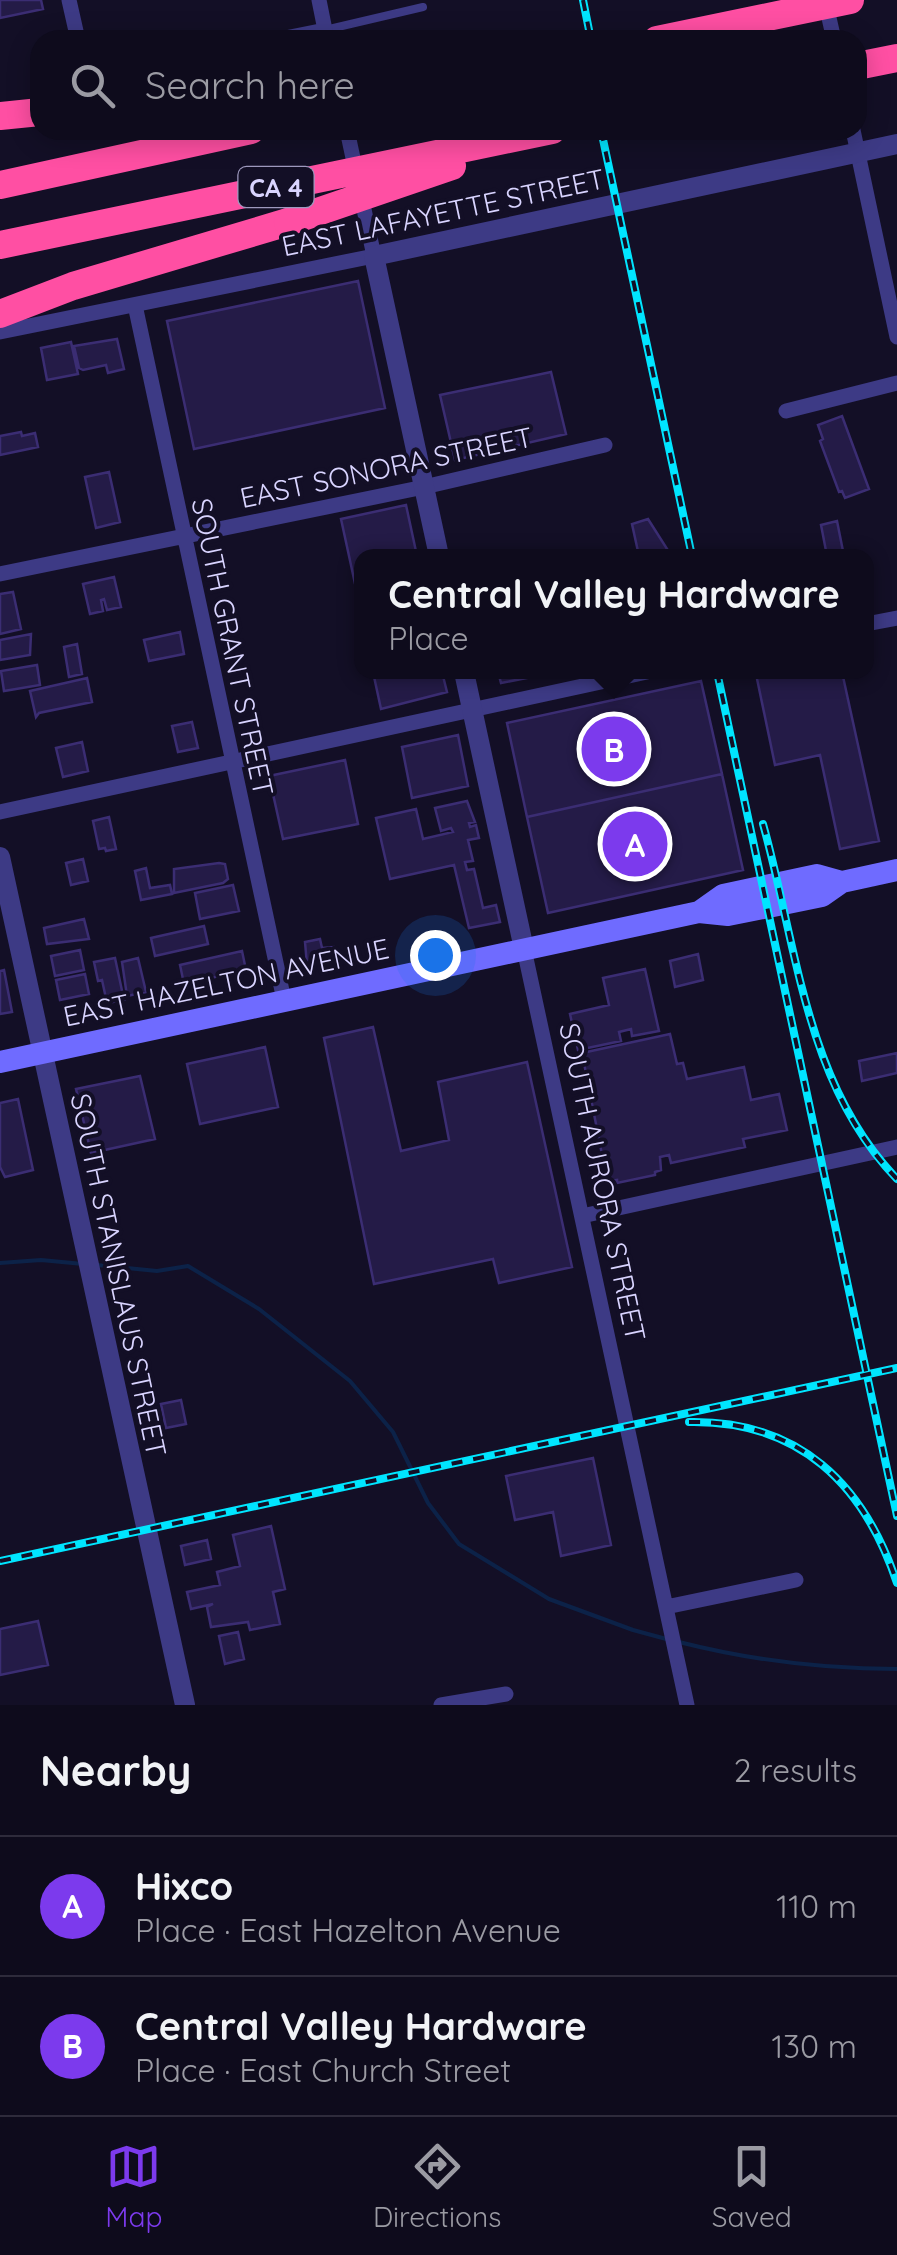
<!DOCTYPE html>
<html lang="en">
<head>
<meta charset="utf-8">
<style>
  :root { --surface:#0e0b1c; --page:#171425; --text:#f1f3f6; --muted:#9b9ba3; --line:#2e2b3b; --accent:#7c3aed }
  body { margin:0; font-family:Quicksand,sans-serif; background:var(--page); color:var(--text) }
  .you { position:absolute; left:435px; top:955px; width:35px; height:35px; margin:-25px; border:8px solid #fff; border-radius:50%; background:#1a73e8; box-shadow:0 0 0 15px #1a73e833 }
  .badge { display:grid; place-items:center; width:65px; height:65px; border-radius:50%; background:var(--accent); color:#fff; font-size:32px; font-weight:700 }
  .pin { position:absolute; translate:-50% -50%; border:5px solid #fff; box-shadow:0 2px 10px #0006 }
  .popup { position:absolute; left:354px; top:549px; width:520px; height:130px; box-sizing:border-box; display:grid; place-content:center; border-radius:20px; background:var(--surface); filter:drop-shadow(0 2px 8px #0005); font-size:32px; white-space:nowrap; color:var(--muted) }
  .popup b { font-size:38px; color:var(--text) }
  .popup::after { content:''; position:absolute; left:50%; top:100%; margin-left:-20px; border:20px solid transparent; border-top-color:var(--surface) }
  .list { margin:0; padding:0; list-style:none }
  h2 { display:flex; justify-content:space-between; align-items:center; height:130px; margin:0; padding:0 40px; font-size:42px }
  h2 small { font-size:32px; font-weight:400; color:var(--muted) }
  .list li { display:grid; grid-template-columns:65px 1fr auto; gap:30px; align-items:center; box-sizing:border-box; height:140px; padding:0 40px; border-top:2px solid var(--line) }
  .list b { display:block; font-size:38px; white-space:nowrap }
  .list p { margin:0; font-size:32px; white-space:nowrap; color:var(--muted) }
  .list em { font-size:32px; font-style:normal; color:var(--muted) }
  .icon { flex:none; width:55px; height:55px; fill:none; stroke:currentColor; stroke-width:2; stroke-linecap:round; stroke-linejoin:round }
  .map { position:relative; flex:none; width:897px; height:1705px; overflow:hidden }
  .search { position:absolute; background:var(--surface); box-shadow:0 5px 25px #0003; left:30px; right:30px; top:30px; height:110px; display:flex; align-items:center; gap:25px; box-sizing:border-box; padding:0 35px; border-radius:30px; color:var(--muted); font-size:38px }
  .sheet { height:410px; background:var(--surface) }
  nav { display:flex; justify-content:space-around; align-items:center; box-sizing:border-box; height:140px; border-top:2px solid var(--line); background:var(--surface); font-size:28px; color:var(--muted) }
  nav a { display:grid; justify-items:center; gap:5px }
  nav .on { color:var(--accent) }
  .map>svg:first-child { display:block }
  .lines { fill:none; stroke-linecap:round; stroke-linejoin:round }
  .stream { stroke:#0c2248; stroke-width:4 }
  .building { fill:#241b47; stroke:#3b2d73; stroke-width:2.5 }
  .service { stroke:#3d3a85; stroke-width:8 }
  .minor { stroke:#3d3a85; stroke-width:15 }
  .tertiary { stroke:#3d3a85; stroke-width:20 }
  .secondary { stroke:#6f6bff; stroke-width:22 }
  .motorway { stroke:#ff4fa3; stroke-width:28 }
  .rail-casing { stroke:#00e5ff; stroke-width:8 }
  .rail { stroke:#130f26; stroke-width:4; stroke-dasharray:11; stroke-linecap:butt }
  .motorway-bridge { stroke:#ff4fa3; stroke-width:28 }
  .labels { text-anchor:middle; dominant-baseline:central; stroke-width:8; stroke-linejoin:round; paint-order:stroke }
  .shield { fill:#130f26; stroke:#9e99be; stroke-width:2.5 }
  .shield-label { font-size:25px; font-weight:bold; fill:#d9d4ff }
  .street-label { font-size:28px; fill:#d9d4ff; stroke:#130f26 }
</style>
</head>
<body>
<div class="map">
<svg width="897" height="1705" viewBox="0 0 897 1705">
  <rect width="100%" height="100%" fill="#130f26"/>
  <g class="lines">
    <path class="stream" d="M0 1263 41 1260 83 1264
      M97 1265 157 1271 188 1266 259 1309 350 1381 393 1432 428 1503 459 1544 549 1599 633 1630 670 1640
      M679 1642C750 1660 824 1669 897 1669"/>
  </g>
  <path class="building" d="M0 0H41L43 9 0 18Z
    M358 281 385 408 194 449 167 321Z
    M117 339 124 369 108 373 106 365 83 370 79 368 74 346Z
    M71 342 78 374 47 380 41 348Z
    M551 372 566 434 455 460 440 395Z
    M842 416 869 489 845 498 842 491 839 492 820 441 823 439 818 425Z
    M21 432 22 436 35 433 38 447 0 455V436Z
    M109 472 120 522 96 528 85 477Z
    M406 505 417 556H362V616L341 519Z
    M648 519 669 552 670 556H639L632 524Z
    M837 521 844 556H827L821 525Z
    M114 577 121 607 107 610 104 599 101 600 103 611 90 614 83 584Z
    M13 592 21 629 0 634V594Z
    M180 632 184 654 149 661 144 640Z
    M31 634 30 655 0 660V640Z
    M77 644 82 674 69 677 64 647Z
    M37 665 40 685 4 691 1 671Z
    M373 672H442L447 692 381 709Z
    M498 672H557L501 683Z
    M767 672H842L879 841 840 849 820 755 775 765 756 674Z
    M87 678 92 702 39 713 36 717 30 691Z
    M701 681 722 774 527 817 507 723Z
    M192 722 198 748 178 752 172 726Z
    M458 735 468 786 412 798 402 747Z
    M82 742 88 771 63 777 56 748Z
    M345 760 358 824 283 839 269 776Z
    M722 774 743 870 548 913 527 817Z
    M467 801 475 822 469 823 470 827 476 825 479 838 468 840 473 861 465 862 467 870 474 869 483 908 496 905 500 922 469 928 454 865 390 879 376 818 416 809 423 839 453 832 451 828 441 831 435 808Z
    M109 817 116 849 106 851 105 848 99 849 93 821Z
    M83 859 88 881 71 885 66 863Z
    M219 863 225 864 228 879 223 883 174 893V869Z
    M146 868 150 888 170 885 172 894 141 900 135 871Z
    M233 885 239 911 200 919 195 893Z
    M84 919 89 939 47 944 44 928Z
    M204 926 208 944 155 956 151 938Z
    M320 939 322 948 334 947 337 959 307 965 305 942Z
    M80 950 84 970 55 976 51 956Z
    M242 951 246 970 184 984 180 965Z
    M698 954 703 980 675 987 670 961Z
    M115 958 124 1000 107 1003 102 980 98 981 94 962Z
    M138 958 146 992 127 996 122 962Z
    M645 969 659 1031 632 1036 631 1029 619 1032 621 1041 578 1050 570 1014 609 1005 603 978Z
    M4 970 12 1012 0 1014V971Z
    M85 974 89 994 60 1000 56 980Z
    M373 1027 401 1151 449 1140 438 1082 527 1062 572 1267 499 1283 493 1259 374 1284 324 1038Z
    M670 1034 677 1064 683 1063 687 1079 744 1067 751 1100 779 1094 787 1130 743 1139 745 1147 671 1163 669 1155 660 1157 661 1170 655 1172V1175L617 1183V1180L610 1181 606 1175 582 1053Z
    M265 1047 278 1107 200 1124 187 1064Z
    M897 1053V1073L862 1081 859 1061Z
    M140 1076 155 1139 91 1153 76 1089Z
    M18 1099 33 1170 5 1177 0 1167V1103Z
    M181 1400 186 1424 166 1428 161 1404Z
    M593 1458 611 1545 561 1556 553 1512 515 1520 506 1476Z
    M271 1526 285 1589 273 1592 280 1624 250 1630 248 1622 211 1627 207 1607 213 1604 191 1609 187 1592 220 1585 217 1572 240 1566 233 1535Z
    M207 1540 211 1559 185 1565 181 1546Z
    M38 1621 48 1665 0 1675V1629Z
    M238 1632 244 1659 225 1664 219 1636Z"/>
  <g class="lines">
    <path class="service" d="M325 30 423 7"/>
    <path class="minor" d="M69 0 78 40
      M319 0 327 40
      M825 0 834 40
      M275 40 325 30
      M853 130 897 337
      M135 305 284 1000
      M0 332 374 256 347 130
      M786 411 897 383
      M0 574 424 487 605 445
      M866 624 897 618
      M0 812 647 672
      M524 949 687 1705
      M582 1216 897 1147
      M666 1607 796 1580
      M441 1705 506 1694"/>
    <path class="tertiary" d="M439 556 374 256 897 144
      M464 672 524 949
      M0 857 185 1705"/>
    <path class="secondary" d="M699 912 723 895 817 875 842 882
      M0 1062 699 912 728 915 783 904 822 896 842 882 897 870"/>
    <path class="motorway" d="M857 66 897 58
      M0 116 40 112
      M0 185 251 130
      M0 314 73 286 288 222"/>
    <defs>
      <path id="rail" d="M583 0 591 40
        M601 130 692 556
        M717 672 897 1516
        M763 824C797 945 805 1084 897 1179
        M689 1422C799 1420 864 1484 897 1583
        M0 1561 897 1368"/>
    </defs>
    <use href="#rail" class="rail-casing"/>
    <use href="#rail" class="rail"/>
    <path class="motorway-bridge" d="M657 40 850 0
      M288 222 452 166
      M0 245 552 130"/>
  </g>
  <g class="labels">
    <rect class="shield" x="238.5" y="167" width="75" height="40" rx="8"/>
    <g class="shield-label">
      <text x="276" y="187">CA 4</text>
    </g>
    <g class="street-label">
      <text transform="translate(443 212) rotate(-12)">EAST LAFAYETTE STREET</text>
      <text transform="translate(386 467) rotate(-12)">EAST SONORA STREET</text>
      <text transform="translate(233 647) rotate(78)">SOUTH GRANT STREET</text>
      <text transform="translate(226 982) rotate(-12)">EAST HAZELTON AVENUE</text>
      <text transform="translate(603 1182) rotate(78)">SOUTH AURORA STREET</text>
      <text transform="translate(119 1275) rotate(78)">SOUTH STANISLAUS STREET</text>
    </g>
  </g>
</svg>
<div class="you"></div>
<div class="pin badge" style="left:635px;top:844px">A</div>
<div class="pin badge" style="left:614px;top:749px">B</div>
<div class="popup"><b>Central Valley Hardware</b>Place</div>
<div class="search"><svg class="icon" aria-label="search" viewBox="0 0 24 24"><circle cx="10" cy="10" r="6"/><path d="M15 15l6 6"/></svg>Search here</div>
</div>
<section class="sheet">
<h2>Nearby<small>2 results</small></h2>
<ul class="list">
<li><span class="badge">A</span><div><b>Hixco</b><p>Place · East Hazelton Avenue</p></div><em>110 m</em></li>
<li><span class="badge">B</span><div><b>Central Valley Hardware</b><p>Place · East Church Street</p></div><em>130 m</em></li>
</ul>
</section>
<nav>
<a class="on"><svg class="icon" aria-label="map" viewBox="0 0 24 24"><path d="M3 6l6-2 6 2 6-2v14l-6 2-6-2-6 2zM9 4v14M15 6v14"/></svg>Map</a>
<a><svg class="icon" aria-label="directions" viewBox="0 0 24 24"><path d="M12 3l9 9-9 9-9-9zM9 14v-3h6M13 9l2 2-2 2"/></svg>Directions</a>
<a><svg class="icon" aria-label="saved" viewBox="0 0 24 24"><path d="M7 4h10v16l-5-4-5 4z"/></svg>Saved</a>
</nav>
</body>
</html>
